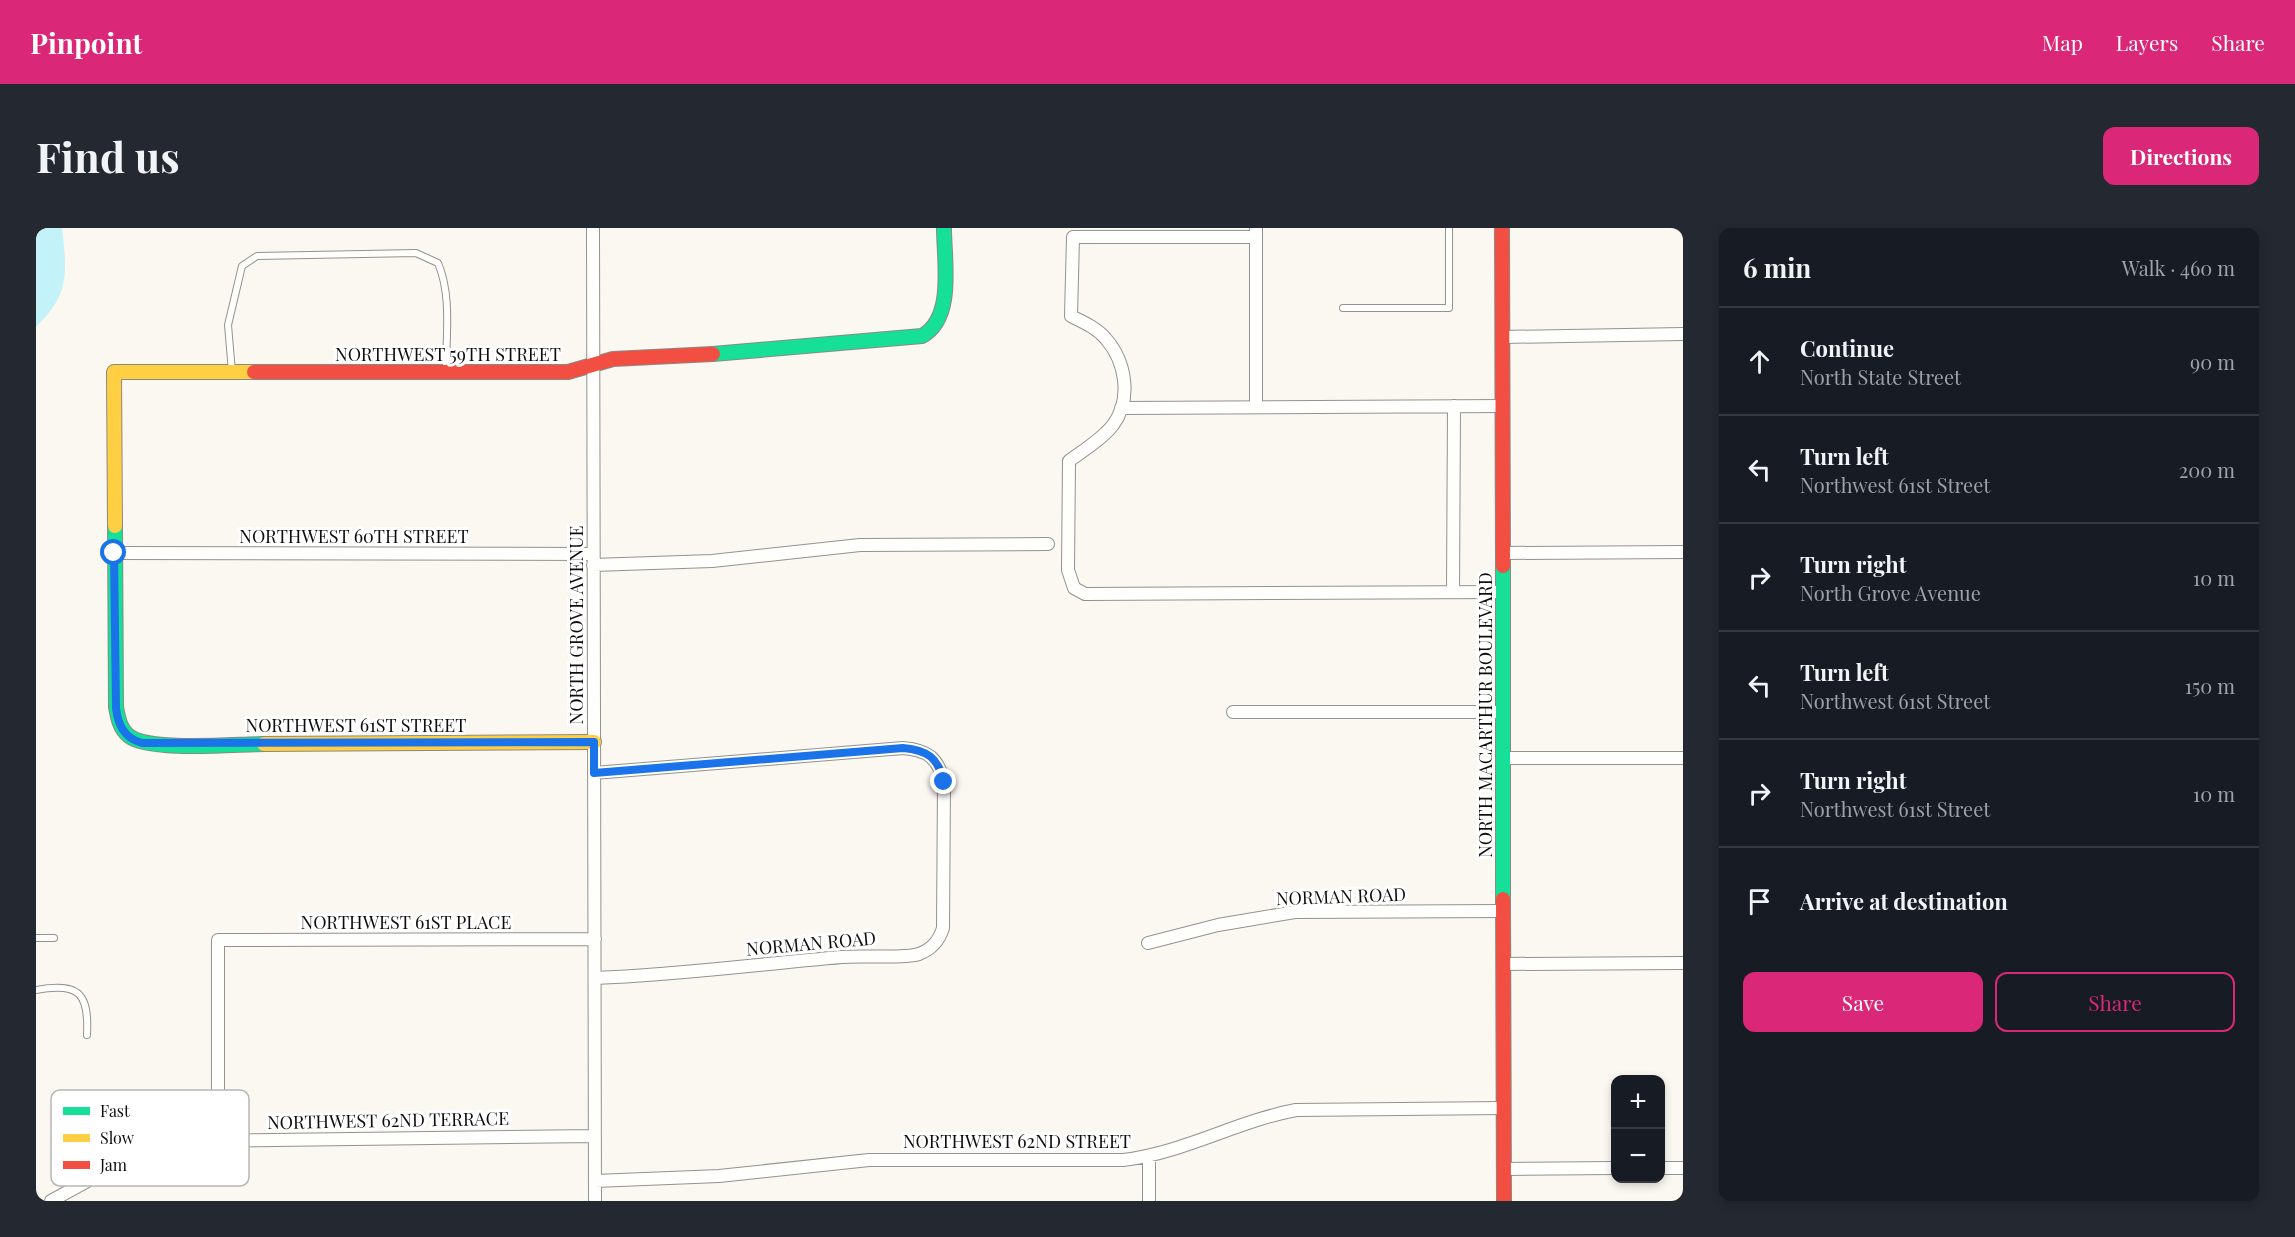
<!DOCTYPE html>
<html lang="en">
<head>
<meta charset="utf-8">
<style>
  :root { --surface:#171b24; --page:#242831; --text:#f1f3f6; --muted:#9ea1a6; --line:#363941; --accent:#db2777 }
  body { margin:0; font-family:"Playfair Display",serif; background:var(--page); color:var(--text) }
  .controls { position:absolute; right:18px; bottom:18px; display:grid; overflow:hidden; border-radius:12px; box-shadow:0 3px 9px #0003 }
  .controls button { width:54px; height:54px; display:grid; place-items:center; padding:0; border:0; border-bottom:2px solid var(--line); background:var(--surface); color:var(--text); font:30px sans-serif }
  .stop { position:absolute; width:18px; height:18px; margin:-14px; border:4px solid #1a73e8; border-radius:50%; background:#fff }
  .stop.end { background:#1a73e8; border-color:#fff; box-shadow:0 2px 6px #0008 }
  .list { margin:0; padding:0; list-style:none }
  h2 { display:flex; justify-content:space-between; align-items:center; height:78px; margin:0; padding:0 24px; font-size:26px }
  h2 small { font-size:20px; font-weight:400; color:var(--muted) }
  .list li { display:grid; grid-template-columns:39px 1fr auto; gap:18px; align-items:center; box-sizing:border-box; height:108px; padding:0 24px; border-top:2px solid var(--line) }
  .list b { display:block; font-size:22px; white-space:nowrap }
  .list p { margin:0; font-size:20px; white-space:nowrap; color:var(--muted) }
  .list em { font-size:20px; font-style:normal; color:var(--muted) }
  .actions { display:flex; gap:12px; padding:18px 24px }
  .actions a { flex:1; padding:14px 0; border:2px solid var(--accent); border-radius:12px; text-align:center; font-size:21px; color:var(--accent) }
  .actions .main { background:var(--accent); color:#fff }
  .icon { flex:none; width:33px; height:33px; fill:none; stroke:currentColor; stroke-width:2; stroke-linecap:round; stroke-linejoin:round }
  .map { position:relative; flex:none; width:1647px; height:973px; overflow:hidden; border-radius:12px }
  header { display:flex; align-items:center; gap:36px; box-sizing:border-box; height:84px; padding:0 30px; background:var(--accent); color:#fff }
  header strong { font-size:28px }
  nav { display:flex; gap:33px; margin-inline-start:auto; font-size:21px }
  .intro { display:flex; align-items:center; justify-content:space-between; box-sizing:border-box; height:144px; padding:0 36px }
  h1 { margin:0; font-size:42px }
  .button { padding:15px 27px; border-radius:12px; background:var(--accent); color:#fff; font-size:21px; font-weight:700 }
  main { display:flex; gap:36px; padding:0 36px }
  aside { flex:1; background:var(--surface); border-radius:12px; box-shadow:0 3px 9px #0003 }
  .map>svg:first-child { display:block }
  .water { fill:#c4f2f9 }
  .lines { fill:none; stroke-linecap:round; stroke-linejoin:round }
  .lane-casing { stroke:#949290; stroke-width:8 }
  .street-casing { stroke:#949290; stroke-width:14 }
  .fast-casing { stroke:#8b8986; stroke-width:16 }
  .slow-casing { stroke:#8b8986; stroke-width:16 }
  .jam-casing { stroke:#8b8986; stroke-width:16 }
  .lane { stroke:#fefefd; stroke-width:6 }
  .street { stroke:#fefefd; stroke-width:12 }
  .fast { stroke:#16e098; stroke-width:14 }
  .slow { stroke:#ffcf43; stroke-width:14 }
  .jam { stroke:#f24e42; stroke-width:14 }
  .route { stroke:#1a73e8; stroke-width:8 }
  .labels { text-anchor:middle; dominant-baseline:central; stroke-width:6; stroke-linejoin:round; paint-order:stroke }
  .street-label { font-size:18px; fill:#0d0d0d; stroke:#fff }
  .key { fill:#fff; stroke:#b6b6b6; stroke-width:1.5 }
  .key-label { font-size:16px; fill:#0d0d0d }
</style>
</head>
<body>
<header>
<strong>Pinpoint</strong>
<nav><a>Map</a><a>Layers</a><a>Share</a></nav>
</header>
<div class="intro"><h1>Find us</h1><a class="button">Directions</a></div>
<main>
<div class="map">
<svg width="1647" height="973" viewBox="0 0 1647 973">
  <rect width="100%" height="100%" fill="#fbf7f1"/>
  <path class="water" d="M0 0H26C31 45 34 66 0 99Z"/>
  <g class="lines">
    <defs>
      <path id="lane" d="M1307 80H1413V0
        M196 144 192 97 206 38 221 28 380 25 402 35C416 68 410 108 410 143
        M0 710H18
        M0 762C44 754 53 766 51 807"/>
      <path id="street" d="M557 0 559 973
        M1220 9H1037L1035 88C1047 94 1061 100 1070 111 1090 134 1096 171 1077 197 1066 211 1048 222 1033 233L1032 342 1038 360 1049 366 1467 364
        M1467 109 1647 106
        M1220 179V0
        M1085 180 1467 178
        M78 325 557 326
        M1466 325 1647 324
        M557 337 676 333 824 317 1012 316
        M1417 364 1418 178
        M1197 484H1467
        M1467 530H1647
        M558 545 867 520C892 522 902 530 908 554L907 700C903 713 896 721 883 726 867 731 826 727 806 729 723 736 642 747 559 750
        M1112 715 1182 697 1259 684 1467 683
        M1467 736 1647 735
        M182 912V712L559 711
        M1113 929V973
        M1624 940H1647
        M1468 941 1580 940
        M559 953 683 948 833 932H1087C1147 925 1201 893 1260 882L1468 880
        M15 973 99 927 152 913 558 908"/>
      <path id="fast" d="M677 126 886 108C919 90 908 33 908 0
        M79 298 80 479C82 490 84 501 93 508 113 524 200 516 228 516
        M1467 338V671"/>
      <path id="slow" d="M79 298 78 144H218
        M228 516 558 514"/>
      <path id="jam" d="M1466 0 1467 338
        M218 144H532L577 131 677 126
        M1467 671 1468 973"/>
    </defs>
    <use href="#lane" class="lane-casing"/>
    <use href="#street" class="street-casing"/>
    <use href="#fast" class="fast-casing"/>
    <use href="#slow" class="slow-casing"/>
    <use href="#jam" class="jam-casing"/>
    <use href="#lane" class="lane"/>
    <use href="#street" class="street"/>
    <use href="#fast" class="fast"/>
    <use href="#slow" class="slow"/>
    <use href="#jam" class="jam"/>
  </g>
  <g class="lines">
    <path class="route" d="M78 325 80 480C82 497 88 510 106 515L558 514V545L867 520C892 522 902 530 908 554"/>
  </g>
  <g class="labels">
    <g class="street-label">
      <text x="412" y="126">NORTHWEST 59TH STREET</text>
      <text x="318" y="308">NORTHWEST 60TH STREET</text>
      <text transform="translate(540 397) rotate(-90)">NORTH GROVE AVENUE</text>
      <text transform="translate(1449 487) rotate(-90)">NORTH MACARTHUR BOULEVARD</text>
      <text x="320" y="497">NORTHWEST 61ST STREET</text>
      <text transform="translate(1305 668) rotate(-2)">NORMAN ROAD</text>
      <text x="370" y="694">NORTHWEST 61ST PLACE</text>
      <text transform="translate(775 715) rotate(-5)">NORMAN ROAD</text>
      <text transform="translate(352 892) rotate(-1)">NORTHWEST 62ND TERRACE</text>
      <text x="981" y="913">NORTHWEST 62ND STREET</text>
    </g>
  </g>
  <rect x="15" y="862" width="198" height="96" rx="9" class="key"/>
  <rect x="27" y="879" width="27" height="8" fill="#16e098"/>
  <rect x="27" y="906" width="27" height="8" fill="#ffcf43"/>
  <rect x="27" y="933" width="27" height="8" fill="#f24e42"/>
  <g class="key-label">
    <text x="64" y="889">Fast</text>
    <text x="64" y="916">Slow</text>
    <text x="64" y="943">Jam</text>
  </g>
</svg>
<div class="controls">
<button>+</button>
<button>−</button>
</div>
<div class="stop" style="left:78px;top:325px"></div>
<div class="stop end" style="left:908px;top:554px"></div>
</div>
<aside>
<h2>6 min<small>Walk · 460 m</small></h2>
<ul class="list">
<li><svg class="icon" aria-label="ahead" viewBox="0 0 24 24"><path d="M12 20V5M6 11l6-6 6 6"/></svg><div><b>Continue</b><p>North State Street</p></div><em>90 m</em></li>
<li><svg class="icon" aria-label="left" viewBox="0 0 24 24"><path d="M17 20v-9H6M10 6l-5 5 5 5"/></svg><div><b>Turn left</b><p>Northwest 61st Street</p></div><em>200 m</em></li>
<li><svg class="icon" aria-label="right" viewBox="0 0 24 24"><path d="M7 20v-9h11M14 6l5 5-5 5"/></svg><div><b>Turn right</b><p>North Grove Avenue</p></div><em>10 m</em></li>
<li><svg class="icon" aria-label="left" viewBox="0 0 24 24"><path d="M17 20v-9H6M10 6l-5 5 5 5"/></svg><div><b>Turn left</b><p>Northwest 61st Street</p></div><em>150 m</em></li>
<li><svg class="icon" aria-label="right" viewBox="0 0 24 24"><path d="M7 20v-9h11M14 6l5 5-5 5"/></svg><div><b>Turn right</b><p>Northwest 61st Street</p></div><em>10 m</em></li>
<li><svg class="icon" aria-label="arrive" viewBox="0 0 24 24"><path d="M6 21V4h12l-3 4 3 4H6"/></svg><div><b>Arrive at destination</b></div></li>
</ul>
<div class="actions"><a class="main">Save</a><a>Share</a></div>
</aside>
</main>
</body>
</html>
